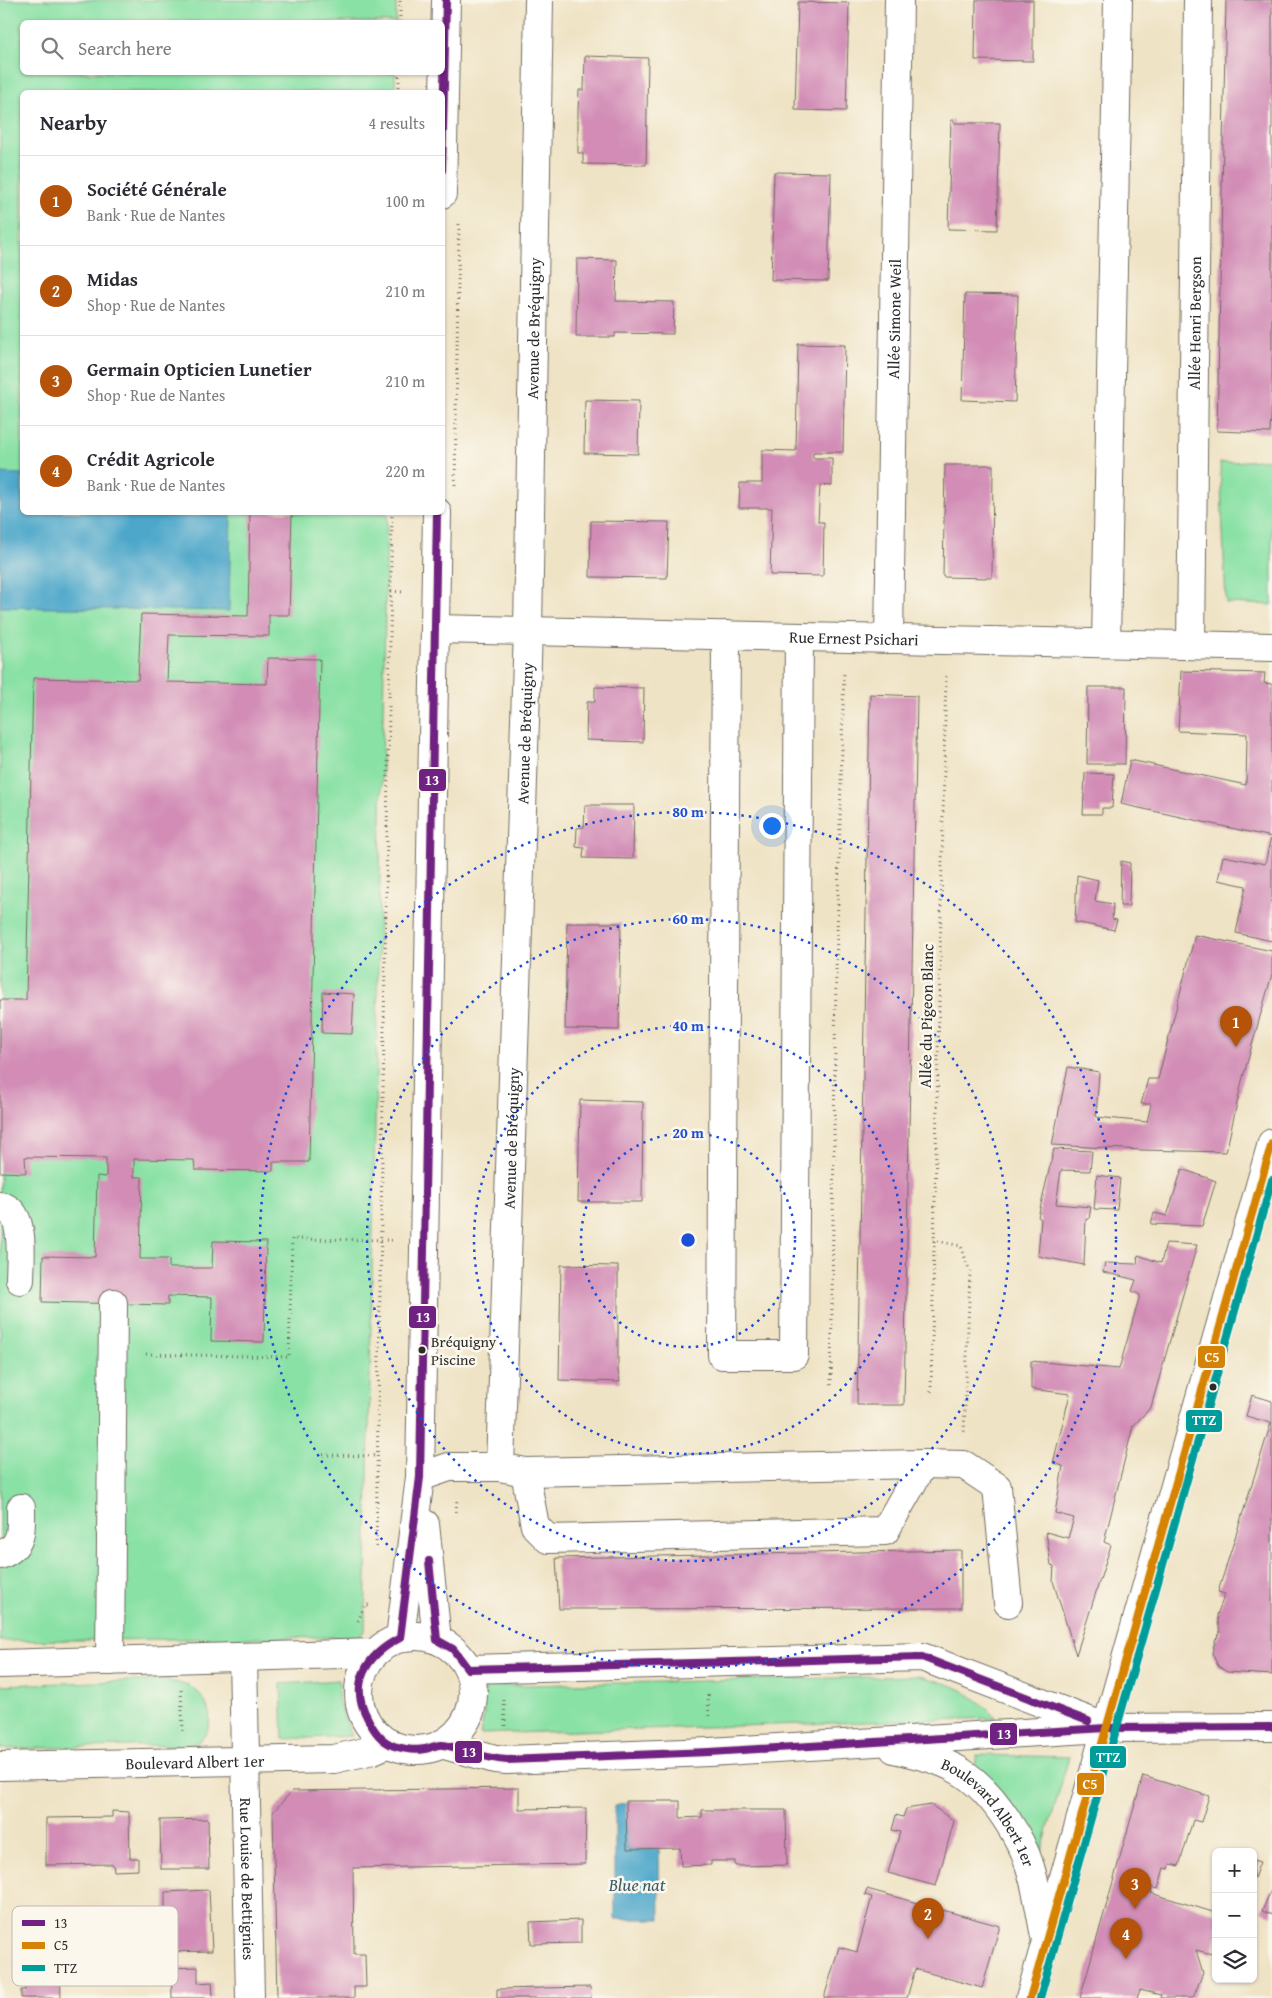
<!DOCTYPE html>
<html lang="en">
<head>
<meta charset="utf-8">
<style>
  :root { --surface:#fff; --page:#f7f7f7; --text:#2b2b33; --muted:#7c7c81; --line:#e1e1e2; --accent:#b45309 }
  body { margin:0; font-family:"Gentium Book Plus",serif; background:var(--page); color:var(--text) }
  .controls { position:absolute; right:15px; bottom:15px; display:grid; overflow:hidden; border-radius:8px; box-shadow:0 1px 4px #0004 }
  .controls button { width:45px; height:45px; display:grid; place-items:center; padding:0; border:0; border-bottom:1px solid var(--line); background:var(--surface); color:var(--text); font:25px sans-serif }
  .you { position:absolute; left:771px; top:825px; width:18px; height:18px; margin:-12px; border:4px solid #fff; border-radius:50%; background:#1a73e8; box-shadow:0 0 0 8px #1a73e833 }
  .badge { display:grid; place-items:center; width:32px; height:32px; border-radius:50%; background:var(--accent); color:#fff; font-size:16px; font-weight:700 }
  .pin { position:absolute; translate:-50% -41px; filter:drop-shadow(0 1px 2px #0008) }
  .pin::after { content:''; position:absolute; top:26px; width:18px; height:15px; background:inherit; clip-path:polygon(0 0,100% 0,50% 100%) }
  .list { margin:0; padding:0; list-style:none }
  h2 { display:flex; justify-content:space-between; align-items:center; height:65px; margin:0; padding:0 20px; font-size:21px }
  h2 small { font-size:16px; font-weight:400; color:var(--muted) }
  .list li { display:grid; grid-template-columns:32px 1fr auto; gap:15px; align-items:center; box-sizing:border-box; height:90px; padding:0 20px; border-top:1px solid var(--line) }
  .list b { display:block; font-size:19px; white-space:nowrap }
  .list p { margin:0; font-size:16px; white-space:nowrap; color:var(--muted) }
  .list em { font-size:16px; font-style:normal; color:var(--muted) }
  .icon { flex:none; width:28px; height:28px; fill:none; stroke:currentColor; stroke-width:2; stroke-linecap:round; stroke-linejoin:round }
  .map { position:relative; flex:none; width:1272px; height:1998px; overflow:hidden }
  .search { position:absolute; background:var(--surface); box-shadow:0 1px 4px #0004; left:20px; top:20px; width:425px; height:55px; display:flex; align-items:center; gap:12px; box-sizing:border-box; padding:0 18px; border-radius:8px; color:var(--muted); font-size:19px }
  .panel { position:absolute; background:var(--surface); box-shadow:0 1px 4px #0004; left:20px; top:90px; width:425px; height:425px; border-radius:8px }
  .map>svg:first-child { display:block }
  .green { fill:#89e1a5; stroke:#5a8668 }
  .water { fill:#4da7ca; stroke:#3c697a }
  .building { fill:#d28cb6 }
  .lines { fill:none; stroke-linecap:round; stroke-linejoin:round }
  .minor-casing { stroke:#706b61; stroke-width:30 }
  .major-casing { stroke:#706b61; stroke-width:30 }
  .path { stroke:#706b61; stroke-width:3; stroke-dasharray:1 4; stroke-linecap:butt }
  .minor { stroke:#fff; stroke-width:28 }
  .major { stroke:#fff; stroke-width:28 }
  .bus-1-casing { stroke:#fbf7ec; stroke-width:11 }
  .bus-2-casing { stroke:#fbf7ec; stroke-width:11 }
  .bus-3-casing { stroke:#fbf7ec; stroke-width:11 }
  .bus-1 { stroke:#6f2282; stroke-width:8 }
  .bus-2 { stroke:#d58306; stroke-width:8 }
  .bus-3 { stroke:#009c99; stroke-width:8 }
  .ring { fill:none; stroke:#1d4ed8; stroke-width:2.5; stroke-dasharray:2.5 5 }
  .bus-dot { fill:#2b2b2b; stroke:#fbf7ec; stroke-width:2 }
  .labels { text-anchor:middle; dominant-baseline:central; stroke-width:5; stroke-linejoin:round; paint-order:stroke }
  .bus-label { font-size:15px; fill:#2b2b2b; stroke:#fbf7ec; text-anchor:start }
  .street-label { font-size:16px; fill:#2b2b2b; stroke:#fbf7ec }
  .water-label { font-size:18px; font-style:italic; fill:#395d6b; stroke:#fbf7ec }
  .key { fill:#fbf7ec; stroke:#bdbab2; stroke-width:1 }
  .key-label { font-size:14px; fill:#2b2b2b }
  .centre { fill:#1d4ed8; stroke:#fbf7ec; stroke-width:2.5 }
  .ring-label { font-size:15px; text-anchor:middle; font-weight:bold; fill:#1d4ed8; stroke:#fbf7ec; stroke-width:5; stroke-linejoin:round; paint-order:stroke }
  .line-badge { stroke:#fbf7ec; stroke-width:2 }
  .badge-label { font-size:14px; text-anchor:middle; font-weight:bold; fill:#fff }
</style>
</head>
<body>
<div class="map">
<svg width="1272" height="1998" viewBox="0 0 1272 1998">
  <rect width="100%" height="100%" fill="#fbf7ec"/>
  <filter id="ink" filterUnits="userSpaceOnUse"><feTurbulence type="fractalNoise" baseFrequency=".02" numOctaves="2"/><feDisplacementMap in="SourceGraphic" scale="10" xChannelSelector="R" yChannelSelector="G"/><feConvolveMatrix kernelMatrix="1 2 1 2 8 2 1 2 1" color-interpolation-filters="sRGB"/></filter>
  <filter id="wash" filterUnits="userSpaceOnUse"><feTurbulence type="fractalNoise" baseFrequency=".0096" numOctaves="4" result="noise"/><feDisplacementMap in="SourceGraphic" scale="20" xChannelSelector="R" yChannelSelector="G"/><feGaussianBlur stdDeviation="1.12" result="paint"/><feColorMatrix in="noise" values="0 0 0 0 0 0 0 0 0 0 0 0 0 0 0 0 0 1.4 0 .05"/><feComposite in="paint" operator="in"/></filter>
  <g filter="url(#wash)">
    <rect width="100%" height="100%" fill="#efe3c5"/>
    <path class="green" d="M0 0H396V22H22V72L395 73V92H22V512L387 513 365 1630 359 1637 0 1641Z
      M1272 459V605L1226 603 1220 463Z
      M919 1676C957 1686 968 1689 996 1718L480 1734 484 1715 485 1686Z
      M165 1680C173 1682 181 1683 188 1686 209 1694 220 1730 196 1743 190 1746 177 1745 169 1745L0 1749V1685Z
      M339 1680 338 1701 352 1736 283 1739 281 1684Z
      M977 1755 1069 1757 1042 1850C1023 1819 1001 1792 975 1766Z"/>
    <path class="water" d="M0 473 22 474V512L231 513 229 611 0 607Z
      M632 1801 627 1849H659L660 1919H615V1805Z"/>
    <g id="blocks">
      <path class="building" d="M976 0H1033V61L975 60Z
        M1226 0H1272V392L1270 433 1217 431Z
        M798 2 849 3 846 111 795 110Z
        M585 56 648 58 646 165 583 164V153H578V111L579 90H584Z
        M951 120H954V123H1000L997 230 948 229Z
        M774 172 831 173 828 281 771 280Z
        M577 259 617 260 616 301 674 302 673 334 615 333V337H576Z
        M965 294 1018 295 1015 402 962 400Z
        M798 344 845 345 843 452H813V458H832V486L820 485 818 522H824L823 576 770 575 772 508H739L740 483H762V450L796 451Z
        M585 400 639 401 638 454 584 453Z
        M945 465H993L992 578 943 577Z
        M250 512H292L289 615H269V636L169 635 167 682 267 684 268 658 320 659 309 1162H273V1171L195 1170 194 1160 134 1159V1177H142L140 1259H169V1268H212L213 1241 266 1242 264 1342 211 1341 212 1297 168 1296V1305L42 1302 43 1256 95 1257 97 1176 106 1177V1158L25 1157 26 1173 0 1172V1000H26L33 678 138 680 141 614 248 616Z
        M591 521 669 522 667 578 590 577Z
        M1181 671 1265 673 1264 683 1272 684V837L1121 804 1130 760 1246 785 1247 734 1178 731Z
        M595 687 644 688 643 742 586 740 587 702H595Z
        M1088 687H1126L1125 764H1087Z
        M870 694 917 696 904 1405H857Z
        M1085 773 1114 774 1112 808H1102V814H1083Z
        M585 805H634L633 859 583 858 584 848 576 847 577 828 584 827Z
        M1271 837H1272V941L1236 933 1246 886 1218 880 1223 856 1265 864Z
        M1121 861 1130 863 1129 906H1120Z
        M1077 875 1098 880 1095 901 1113 904 1112 919 1117 920 1114 930 1075 922Z
        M567 923H621L619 1030 565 1029Z
        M1195 935 1272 951V974L1242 1081 1226 1152 1142 1150 1052 1145 1068 1067 1099 1072 1096 1117 1147 1122 1151 1104H1141L1148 1079H1158Z
        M323 992 354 994 352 1034 322 1033Z
        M580 1100 643 1102 642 1202H578Z
        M1054 1149 1092 1151 1090 1171 1061 1170 1056 1204 1091 1207 1089 1219H1086L1084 1265 1038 1256 1041 1219 1038 1217Z
        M1182 1169 1216 1181 1202 1226 1151 1224 1154 1213 1167 1216Z
        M1097 1175 1120 1178 1117 1210 1094 1209Z
        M1166 1243 1197 1245 1151 1407 1133 1426 1104 1542 1111 1545 1076 1655 1053 1581 1054 1566 1051 1565 1046 1532 1068 1538 1074 1518 1055 1513 1063 1466 1053 1463 1070 1394 1031 1389V1361L1119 1369 1140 1295 1132 1291 1136 1280 1103 1272 1105 1263 1137 1264 1138 1255 1161 1263Z
        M561 1265 618 1266V1371L620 1382 559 1380Z
        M1252 1395 1272 1401V1675L1227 1672 1218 1666 1212 1653 1215 1641 1220 1633 1217 1615 1225 1594 1218 1592 1271 1423 1246 1416Z
        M961 1550V1608L559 1609 556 1558Z
        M1143 1776 1209 1796 1201 1822 1193 1820 1179 1866 1170 1864 1169 1869 1164 1868 1158 1889 1152 1887 1151 1893 1216 1913V1939L1212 1954 1196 1950 1203 1973 1193 1998H1160L1161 1995 1140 1990 1137 1998H1080Z
        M519 1788V1809L586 1808 585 1864 353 1868 354 1954H365L366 1987H354V1998H277L273 1812 292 1791Z
        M626 1801H680V1818L702 1817V1810H786L787 1865 735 1866V1861H711V1865L681 1866 680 1848 627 1849Z
        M931 1805 954 1821 936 1886 888 1873 900 1832 892 1830 896 1815 903 1817 906 1809Z
        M112 1811 129 1812 130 1858H138V1870L114 1871 113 1864 46 1865V1818L112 1817Z
        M208 1819 209 1869H161L160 1820Z
        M1253 1860 1260 1862 1253 1881Z
        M1272 1888V1915L1262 1911Z
        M867 1889 1000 1926 982 1988 915 1969 907 1998H824L839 1947 857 1952 872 1897 865 1895Z
        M209 1890 212 1951 162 1952 161 1913H165V1892Z
        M581 1920V1943L531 1944 530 1922Z
        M68 1921 69 1965 60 1967 61 1998H21V1990H25L24 1968H20V1946L35 1945V1922Z
        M198 1967V1983L212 1982 213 1998H172L171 1968Z
        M590 1987 591 1998H497V1989Z"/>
    </g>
  </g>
  <g filter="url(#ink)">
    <use href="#blocks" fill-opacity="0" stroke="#706b61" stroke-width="1"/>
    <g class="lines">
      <defs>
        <g id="minor">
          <path d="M442 194 446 0"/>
          <path id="s1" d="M435 629 1272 647"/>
          <path d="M726 635 722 1355H794L799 637"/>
          <path id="s2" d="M889 639 899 0"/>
          <path d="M1106 643 1118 0"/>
          <path id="s3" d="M1191 645 1198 0"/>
          <path d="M0 1206C27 1210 20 1260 20 1280"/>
          <path id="s4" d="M500 1467 528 630 539 0"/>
          <path d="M525 1472 535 1526 548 1539 885 1531 923 1464"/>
          <path d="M420 1477 449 1467H500L525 1472 923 1464 964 1465 997 1487 1008 1603"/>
          <path d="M425 1524 437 1640"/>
          <path d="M0 1555C24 1546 21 1529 21 1508"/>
          <path d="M400 1638 420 1477 437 512"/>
          <path id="s5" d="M243 1657 250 1998"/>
          <path d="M110 1661 113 1303"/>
          <path d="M1106 1728 1272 1727"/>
        </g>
        <g id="major">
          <circle cx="416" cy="1693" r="57"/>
          <path d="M0 1664 375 1653"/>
          <path d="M468 1669 922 1657 1097 1724"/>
          <path d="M441 1744 495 1759 507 1760 709 1752 1106 1728"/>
          <path id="s6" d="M894 1749C949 1761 975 1771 1007 1820 1016 1834 1024 1848 1029 1864 1037 1887 1040 1912 1045 1936"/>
          <path id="s7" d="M0 1766 334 1759 373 1750 389 1743"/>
          <path d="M1030 1998 1272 1143"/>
        </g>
      </defs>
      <use href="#minor" class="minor-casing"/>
      <use href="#major" class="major-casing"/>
      <path class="path" d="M400 22V0
        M399 92V72
        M455 485 459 221
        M391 591 403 592
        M933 1240 961 1246 970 1272 964 1434
        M146 1354 289 1357 292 1239 392 1240
        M831 1385 836 972 844 671
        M931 1392 946 673
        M323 1455 377 1456
        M456 1512 457 1498
        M376 1547 392 512
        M358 1621 365 1605H371
        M181 1690 183 1731
        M708 1695 709 1719
        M504 1700 505 1726"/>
      <use href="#minor" class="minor"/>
      <use href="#major" class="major"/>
      <defs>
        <path id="bus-1" d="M442 170 446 0
          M437 512 420 1477 400 1638C367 1655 348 1683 368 1719 374 1731 381 1741 394 1746 404 1749 415 1751 425 1749 431 1748 437 1744 443 1745 452 1746 461 1750 469 1752 482 1756 494 1759 507 1760L709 1752 1106 1728 1272 1727
          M429 1561 437 1640 453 1649 468 1669 922 1657 1088 1721"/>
        <path id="bus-2" d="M1030 1998 1272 1143"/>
        <path id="bus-3" d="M1040 1998 1272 1180"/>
      </defs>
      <use href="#bus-1" class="bus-1-casing"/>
      <use href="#bus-2" class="bus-2-casing"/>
      <use href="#bus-3" class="bus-3-casing"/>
      <use href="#bus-1" class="bus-1"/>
      <use href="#bus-2" class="bus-2"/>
      <use href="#bus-3" class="bus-3"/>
    </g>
  </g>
  <g class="ring">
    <circle cx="688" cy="1240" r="107"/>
    <circle cx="688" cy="1240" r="214"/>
    <circle cx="688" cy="1240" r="321"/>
    <circle cx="688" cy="1240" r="428"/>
  </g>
  <g class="bus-dot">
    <circle cx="422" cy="1350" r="4.5"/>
    <circle cx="1213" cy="1387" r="4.5"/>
  </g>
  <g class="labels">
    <g class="bus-label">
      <text x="431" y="1341">Bréquigny<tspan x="431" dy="18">Piscine</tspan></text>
    </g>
    <g class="street-label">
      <text stroke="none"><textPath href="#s2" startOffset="320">Allée Simone Weil</textPath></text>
      <text stroke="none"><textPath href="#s3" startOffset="322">Allée Henri Bergson</textPath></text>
      <text stroke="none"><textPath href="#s4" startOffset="1139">Avenue de Bréquigny</textPath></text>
      <text stroke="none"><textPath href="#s1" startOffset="419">Rue Ernest Psichari</textPath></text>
      <text stroke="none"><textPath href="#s4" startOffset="734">Avenue de Bréquigny</textPath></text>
      <text transform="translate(926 1016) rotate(-89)">Allée du Pigeon Blanc</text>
      <text stroke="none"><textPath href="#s4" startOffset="329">Avenue de Bréquigny</textPath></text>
      <text stroke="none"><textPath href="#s7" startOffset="195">Boulevard Albert 1er</textPath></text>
      <text stroke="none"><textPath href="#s6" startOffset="120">Boulevard Albert 1er</textPath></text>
      <text stroke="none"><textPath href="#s5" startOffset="222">Rue Louise de Bettignies</textPath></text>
    </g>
    <g class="water-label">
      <text x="637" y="1884">Blue nat</text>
    </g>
  </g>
  <rect x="12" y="1906" width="166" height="80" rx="8" class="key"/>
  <rect x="22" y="1920" width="23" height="6" fill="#6f2282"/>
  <rect x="22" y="1942" width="23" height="7" fill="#d58306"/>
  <rect x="22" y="1965" width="23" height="6" fill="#009c99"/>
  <g class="key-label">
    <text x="54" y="1928">13</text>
    <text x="54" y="1950">C5</text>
    <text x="54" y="1973">TTZ</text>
  </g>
  <circle cx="688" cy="1240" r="8" class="centre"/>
  <g class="ring-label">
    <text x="688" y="817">80 m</text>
    <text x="688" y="924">60 m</text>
    <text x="688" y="1031">40 m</text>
    <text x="688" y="1138">20 m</text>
  </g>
  <g class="line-badge">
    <rect x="418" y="768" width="29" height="24" rx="5" fill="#6f2282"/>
    <rect x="408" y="1305" width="29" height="24" rx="5" fill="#6f2282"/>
    <rect x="1197" y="1345" width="29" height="24" rx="5" fill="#d58306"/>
    <rect x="1185" y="1409" width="38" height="24" rx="5" fill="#009c99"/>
    <rect x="989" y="1722" width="29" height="24" rx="5" fill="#6f2282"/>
    <rect x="454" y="1740" width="29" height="24" rx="5" fill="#6f2282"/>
    <rect x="1089" y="1745" width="38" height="24" rx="5" fill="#009c99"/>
    <rect x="1076" y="1772" width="29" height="24" rx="5" fill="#d58306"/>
  </g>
  <g class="badge-label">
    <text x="432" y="785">13</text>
    <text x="423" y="1322">13</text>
    <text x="1212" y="1362">C5</text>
    <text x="1204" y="1425">TTZ</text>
    <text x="1004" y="1739">13</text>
    <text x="469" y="1757">13</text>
    <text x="1108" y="1762">TTZ</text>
    <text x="1090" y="1789">C5</text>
  </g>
</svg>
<div class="controls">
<button>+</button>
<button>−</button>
<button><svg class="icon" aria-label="layers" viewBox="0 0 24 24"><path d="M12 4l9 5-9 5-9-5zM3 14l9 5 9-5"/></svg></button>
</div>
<div class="you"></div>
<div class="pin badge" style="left:1236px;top:1047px">1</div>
<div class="pin badge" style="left:928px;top:1939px">2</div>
<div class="pin badge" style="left:1135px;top:1909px">3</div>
<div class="pin badge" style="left:1126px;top:1959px">4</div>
<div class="search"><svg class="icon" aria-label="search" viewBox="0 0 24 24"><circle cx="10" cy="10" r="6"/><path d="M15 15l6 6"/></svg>Search here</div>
<section class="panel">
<h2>Nearby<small>4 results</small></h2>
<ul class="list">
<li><span class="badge">1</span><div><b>Société Générale</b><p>Bank · Rue de Nantes</p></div><em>100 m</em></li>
<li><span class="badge">2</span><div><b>Midas</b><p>Shop · Rue de Nantes</p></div><em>210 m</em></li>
<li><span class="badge">3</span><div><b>Germain Opticien Lunetier</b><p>Shop · Rue de Nantes</p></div><em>210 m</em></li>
<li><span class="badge">4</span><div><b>Crédit Agricole</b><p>Bank · Rue de Nantes</p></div><em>220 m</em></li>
</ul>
</section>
</div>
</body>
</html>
